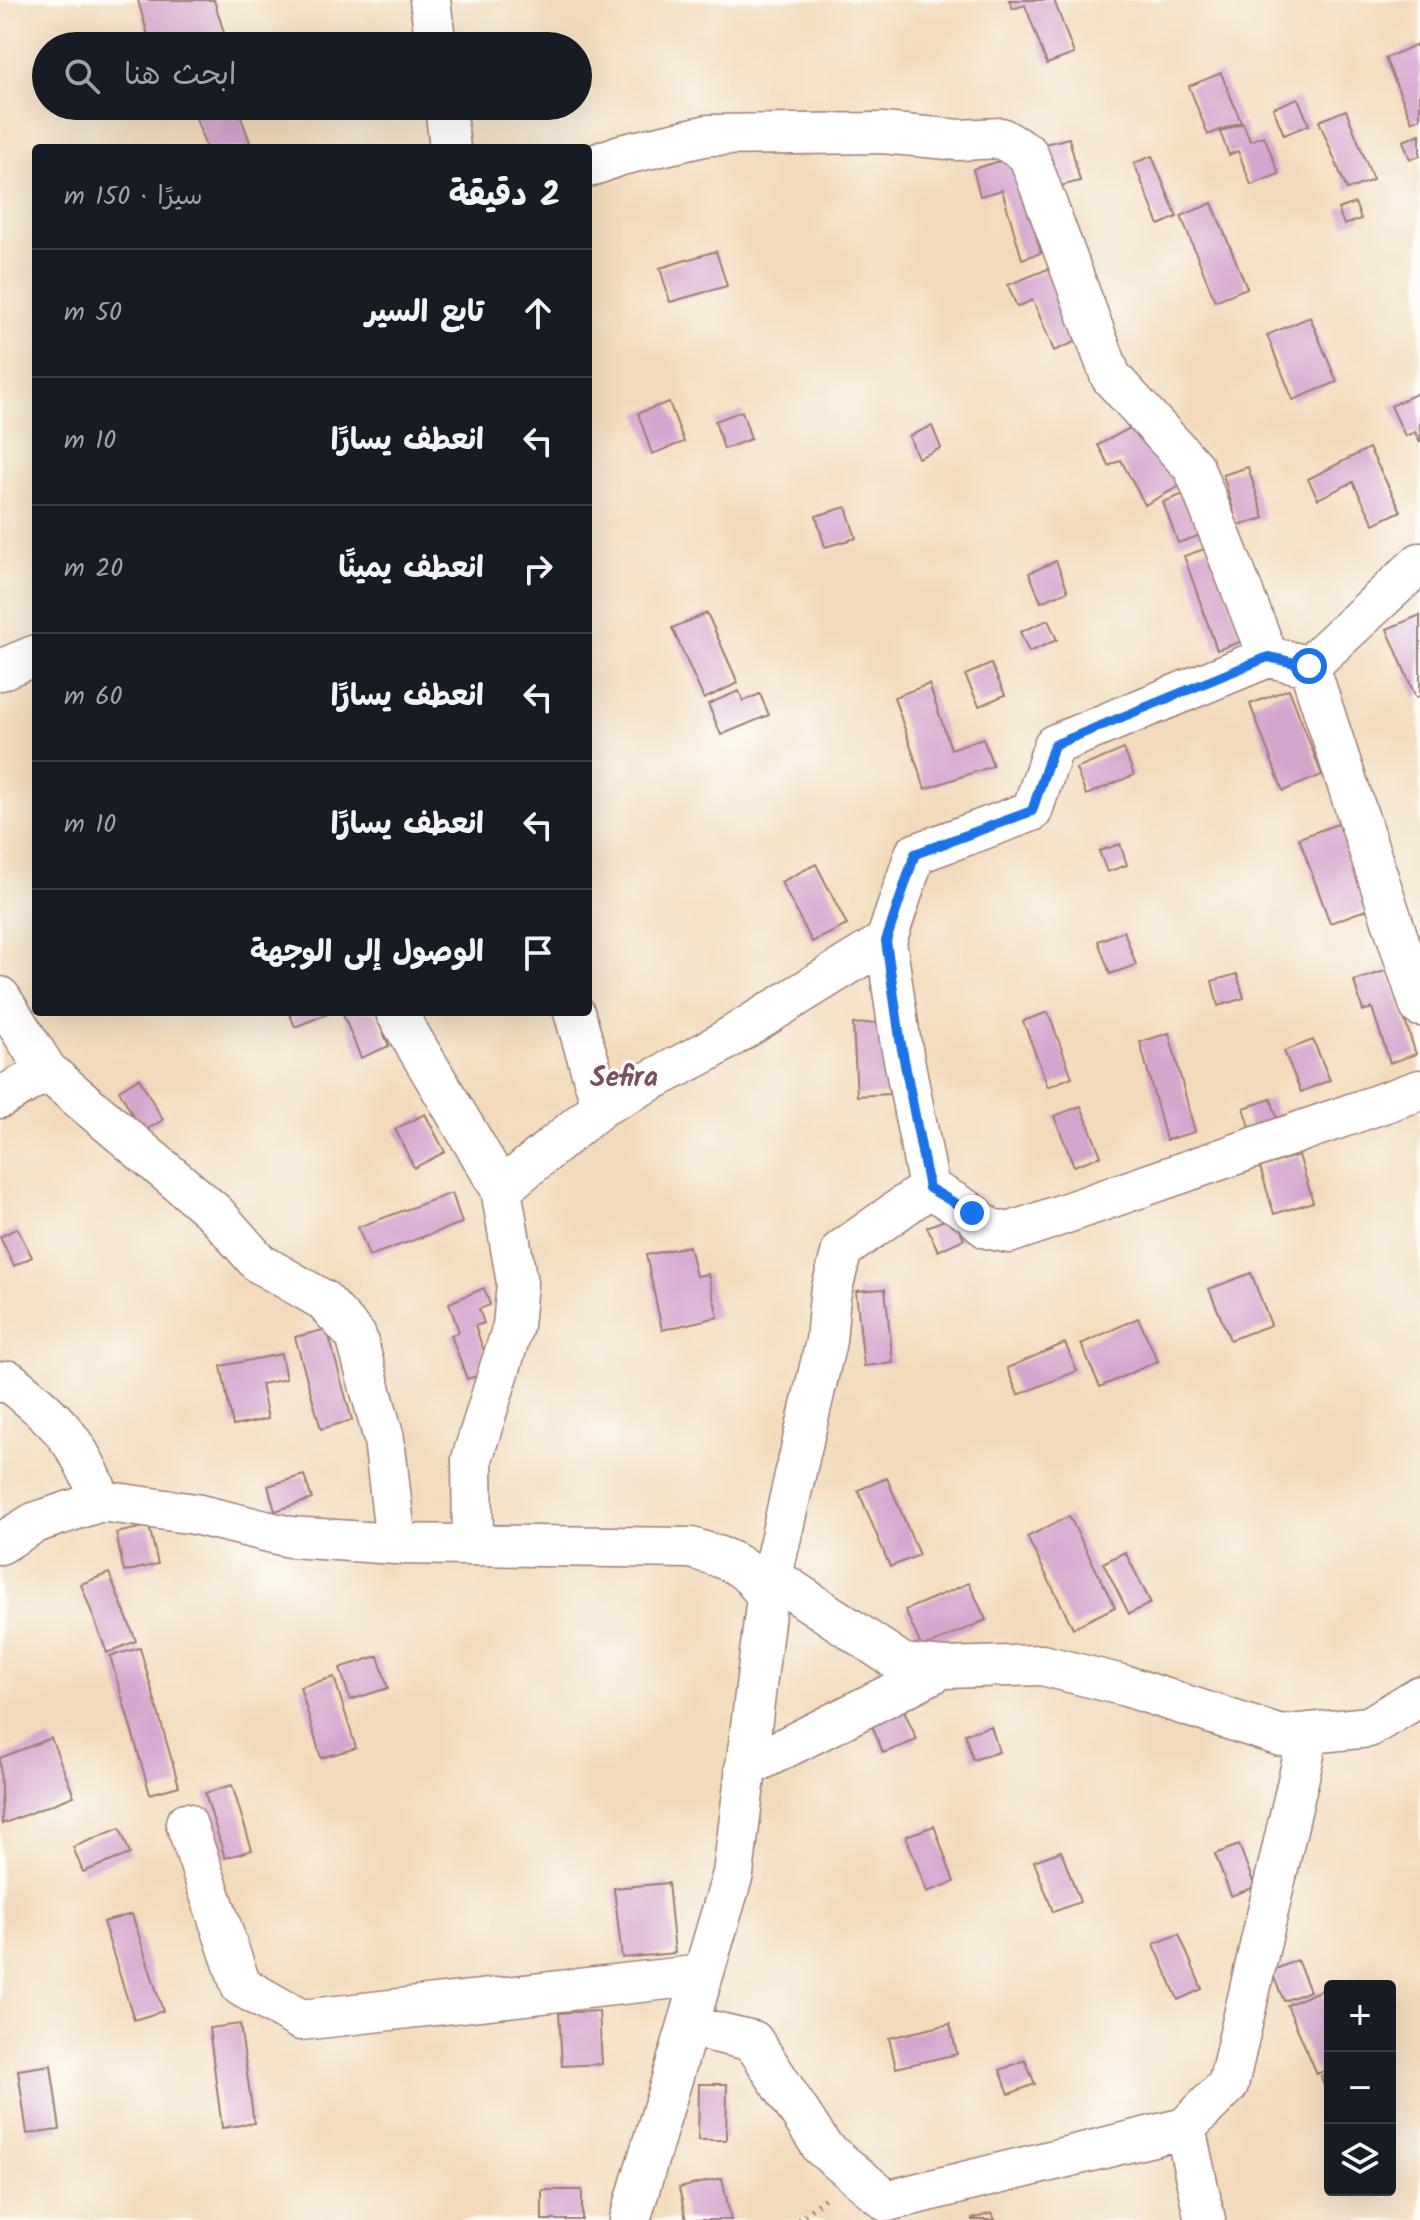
<!DOCTYPE html>
<html lang="ar">
<head>
<meta charset="utf-8">
<style>
  :root { --surface:#171b24; --page:#20242c; --text:#f1f3f6; --muted:#9ea1a6; --line:#363941 }
  body { margin:0; font-family:Kalam,"Playpen Sans Arabic",sans-serif; background:var(--page); color:var(--text); direction:rtl }
  .controls { position:absolute; right:24px; bottom:24px; display:grid; overflow:hidden; border-radius:8px; box-shadow:0 8px 32px #0002 }
  .controls button { width:72px; height:72px; display:grid; place-items:center; padding:0; border:0; border-bottom:2px solid var(--line); background:var(--surface); color:var(--text); font:40px sans-serif }
  .stop { position:absolute; width:24px; height:24px; margin:-18px; border:6px solid #1a73e8; border-radius:50%; background:#fff }
  .stop.end { background:#1a73e8; border-color:#fff; box-shadow:0 2px 8px #0008 }
  .list { margin:0; padding:0; list-style:none }
  h2 { display:flex; justify-content:space-between; align-items:center; height:104px; margin:0; padding:0 32px; font-size:34px }
  h2 small { font-size:26px; font-weight:400; color:var(--muted) }
  .list li { display:grid; grid-template-columns:52px 1fr auto; gap:24px; align-items:center; box-sizing:border-box; height:128px; padding:0 32px; border-top:2px solid var(--line) }
  .list b { display:block; font-size:30px; white-space:nowrap }
  .list em { font-size:26px; font-style:normal; color:var(--muted) }
  .icon { flex:none; width:44px; height:44px; fill:none; stroke:currentColor; stroke-width:2; stroke-linecap:round; stroke-linejoin:round }
  .map { position:relative; flex:none; width:1420px; height:2220px; overflow:hidden; direction:ltr }
  .search { position:absolute; background:var(--surface); box-shadow:0 8px 32px #0002; left:32px; top:32px; width:560px; height:88px; display:flex; align-items:center; gap:20px; box-sizing:border-box; padding:0 28px; border-radius:44px; color:var(--muted); font-size:30px }
  .panel { position:absolute; background:var(--surface); box-shadow:0 8px 32px #0002; left:32px; top:144px; width:560px; height:872px; border-radius:8px; direction:rtl }
  .map>svg:first-child { display:block }
  .building { fill:#d4a6ce }
  .lines { fill:none; stroke-linecap:round; stroke-linejoin:round }
  .minor-casing { stroke:#9e7d74; stroke-width:43 }
  .path { stroke:#9e7d74; stroke-width:5; stroke-dasharray:2 6; stroke-linecap:butt }
  .minor { stroke:#fff; stroke-width:40 }
  .route { stroke:#1a73e8; stroke-width:10 }
  .labels { text-anchor:middle; dominant-baseline:central; stroke-width:6; stroke-linejoin:round; paint-order:stroke }
  .quarter-label { font-size:28px; font-weight:bold; fill:#7a4e64; stroke:#fdfcf7 }
</style>
</head>
<body>
<div class="map">
<svg width="1420" height="2220" viewBox="0 0 1420 2220">
  <rect width="100%" height="100%" fill="#fdfcf7"/>
  <filter id="ink" filterUnits="userSpaceOnUse"><feTurbulence type="fractalNoise" baseFrequency=".0125" numOctaves="2"/><feDisplacementMap in="SourceGraphic" scale="16" xChannelSelector="R" yChannelSelector="G"/><feConvolveMatrix kernelMatrix="1 2 1 2 8 2 1 2 1" color-interpolation-filters="sRGB"/></filter>
  <filter id="wash" filterUnits="userSpaceOnUse"><feTurbulence type="fractalNoise" baseFrequency=".006" numOctaves="4" result="noise"/><feDisplacementMap in="SourceGraphic" scale="32" xChannelSelector="R" yChannelSelector="G"/><feGaussianBlur stdDeviation="1.8" result="paint"/><feColorMatrix in="noise" values="0 0 0 0 0 0 0 0 0 0 0 0 0 0 0 0 0 1.4 0 .05"/><feComposite in="paint" operator="in"/></filter>
  <g filter="url(#wash)">
    <rect width="100%" height="100%" fill="#f2dbbc"/>
    <g id="blocks">
      <path class="building" d="M138 0H214L228 46H151Z
        M1009 0H1054L1074 54 1047 64 1025 5 1013 9Z
        M1416 45 1420 53V118L1412 122 1385 58Z
        M1221 73 1241 122 1208 135 1189 86Z
        M1298 98 1309 125 1284 135 1273 108Z
        M203 106H237L252 148H206L193 109Z
        M1346 110 1373 180 1347 190 1319 121Z
        M1243 123 1250 141 1264 136 1279 174 1251 185 1238 151 1229 155 1220 132Z
        M1420 134V156L1410 159 1403 141Z
        M1069 138 1080 181 1056 187 1045 144Z
        M1152 156 1177 217 1159 225 1134 163Z
        M1014 157 1041 253 1022 259 1002 190 980 196 973 169Z
        M1212 203 1247 288 1215 301 1181 216Z
        M1355 203 1361 219 1344 225 1338 209Z
        M716 251 727 286 670 302 660 268Z
        M1053 267 1082 339 1054 351 1033 300 1017 307 1008 285Z
        M1310 317 1337 382 1293 400 1267 335Z
        M1420 392V443L1415 432 1405 436 1391 406Z
        M669 402 684 442 652 454 638 413Z
        M742 411 751 439 724 449 715 421Z
        M1145 420 1180 486 1145 505 1121 460 1109 466 1098 445Z
        M932 426 941 448 918 458 909 436Z
        M1369 448 1401 511 1374 524 1353 482 1318 499 1308 479Z
        M1248 467 1264 518 1238 526 1223 475Z
        M1189 492 1204 534 1178 543 1163 502Z
        M846 507 856 538 825 547 816 516Z
        M1210 547 1243 641 1217 650 1184 556Z
        M1056 561 1068 591 1041 602 1029 573Z
        M707 613 738 683 704 699 672 628Z
        M1420 615V696L1416 698 1387 629Z
        M1048 620 1057 640 1029 652 1020 632Z
        M991 664 1005 695 979 706 965 675Z
        M929 684 951 749 983 738 993 766 925 789 894 697Z
        M1289 689 1322 775 1283 791 1250 704Z
        M739 691 743 701 760 694 769 715 721 735 708 704Z
        M1124 749 1134 775 1086 795 1076 769Z
        M1343 822 1374 907 1330 923 1299 838Z
        M1120 844 1127 865 1107 872 1099 851Z
        M816 864 847 925 812 942 781 882Z
        M1124 931 1136 965 1110 974 1098 941Z
        M1388 970 1416 1054 1390 1063 1372 1008 1363 1011 1354 981Z
        M1237 974 1244 998 1218 1006 1212 981Z
        M289 1012H332L295 1027Z
        M342 1012H375L389 1046 361 1058Z
        M1048 1012 1072 1077 1048 1087 1023 1021Z
        M886 1022 889 1094 857 1096 853 1024Z
        M1169 1033 1195 1132 1166 1140 1140 1042Z
        M1313 1040 1330 1080 1301 1092 1284 1051Z
        M139 1078 163 1120 142 1132 119 1090Z
        M1271 1099 1280 1128 1253 1137 1244 1108Z
        M1081 1106 1101 1156 1074 1166 1054 1116Z
        M425 1114 445 1152 414 1168 395 1129Z
        M1299 1155 1313 1202 1274 1214 1260 1167Z
        M452 1193 462 1223 369 1256 358 1227Z
        M954 1216 964 1239 938 1251 927 1227Z
        M17 1228 32 1257 14 1266 0 1237Z
        M689 1246 696 1276 708 1274 718 1317 662 1330 646 1255Z
        M1251 1273 1271 1325 1230 1340 1209 1289Z
        M484 1288 490 1305 479 1309 484 1323 475 1326 491 1371 467 1379 451 1335 459 1332 449 1303Z
        M885 1289 893 1363 864 1366 856 1291Z
        M1138 1318 1158 1361 1100 1387 1081 1344Z
        M327 1329 352 1420 321 1429 295 1337Z
        M1065 1343 1077 1371 1018 1395 1007 1368Z
        M281 1354 286 1379 261 1384 268 1419 233 1426 221 1366Z
        M304 1475 312 1499 275 1511 268 1486Z
        M887 1478 919 1555 890 1567 858 1490Z
        M1069 1516 1115 1607 1073 1628 1027 1537Z
        M149 1526 158 1564 124 1572 116 1533Z
        M1125 1552 1151 1603 1129 1614 1103 1563Z
        M109 1573 136 1641 107 1653 81 1584Z
        M969 1583 986 1620 922 1648 905 1610Z
        M140 1648 179 1786 150 1794 110 1656Z
        M378 1656 388 1688 350 1700 340 1668Z
        M334 1677 356 1748 321 1758 300 1687Z
        M904 1710 917 1740 883 1753 871 1723Z
        M991 1726 999 1752 973 1760 965 1734Z
        M51 1738 74 1796 2 1824 0 1758Z
        M232 1785 252 1850 225 1858 205 1793Z
        M934 1826 954 1882 927 1892 906 1836Z
        M120 1828 130 1854 83 1872 73 1847Z
        M1239 1845 1255 1887 1231 1896 1215 1854Z
        M1061 1851 1080 1902 1053 1912 1034 1861Z
        M668 1883 675 1953 622 1958 614 1888Z
        M132 1914 163 2011 134 2020 103 1922Z
        M1179 1934 1202 1989 1178 2000 1154 1944Z
        M1297 1960 1310 1991 1284 2001 1271 1971Z
        M1321 1990 1330 2011V2068L1317 2074 1287 2005Z
        M599 2011 602 2064 562 2066 559 2013Z
        M240 2024 254 2123 222 2128 209 2028Z
        M950 2024 957 2054 896 2068 889 2038Z
        M1025 2060 1035 2084 1009 2094 1000 2070Z
        M51 2065 60 2130 27 2134 18 2070Z
        M1330 2072V2091L1326 2093 1321 2076Z
        M699 2084H727L726 2140H698Z
        M722 2178 731 2220H686L679 2188Z
        M542 2190H582V2220H542Z
        M992 2213 995 2220H972V2219Z"/>
    </g>
  </g>
  <g filter="url(#ink)">
    <use href="#blocks" fill-opacity="0" stroke="#9e7d74" stroke-width="2"/>
    <g class="lines">
      <defs>
        <path id="minor" d="M430 0 436 46
          M445 106 450 148
          M588 167 621 155 708 135 882 133 959 140 1001 138 1028 154 1111 377 1194 468 1268 657 1309 666 1420 1006
          M1309 666 1420 563
          M0 670 36 655
          M886 941 900 1039 929 1188 972 1213 987 1228 1009 1233 1420 1090
          M0 997 47 1071 215 1213 259 1263 323 1300 356 1336 384 1439 396 1544
          M396 1012 501 1189 517 1283 513 1326 472 1459 473 1545
          M574 1012 602 1106
          M0 1098 47 1071
          M501 1189 602 1106 708 1051 886 941 915 854 1032 811 1054 745 1268 657
          M0 1382 9 1381C59 1422 78 1440 101 1501
          M0 1544 34 1523 101 1501 195 1514 290 1537 396 1544 691 1548C728 1559 746 1563 767 1597
          M771 1576 903 1664 943 1668
          M745 1768 943 1668 1042 1665 1126 1686 1281 1736 1369 1727 1420 1696
          M186 1823 241 1986 301 2020 703 1975
          M689 2026 753 2041 822 2147 887 2201 1185 2128 1228 2085 1309 1733
          M1185 2128 1205 2220
          M630 2220 733 1874 767 1597 826 1341 830 1296 842 1250 929 1188"/>
      </defs>
      <use href="#minor" class="minor-casing"/>
      <path class="path" d="M798 2220 826 2197"/>
      <use href="#minor" class="minor"/>
    </g>
  </g>
  <g class="lines" filter="url(#ink)">
    <path class="route" d="M972 1213 929 1188 900 1039 886 941 915 854 1032 811 1054 745 1268 657 1309 666"/>
  </g>
  <g class="labels">
    <g class="quarter-label">
      <text x="624" y="1078">Sefira</text>
    </g>
  </g>
</svg>
<div class="controls">
<button>+</button>
<button>−</button>
<button><svg class="icon" aria-label="layers" viewBox="0 0 24 24"><path d="M12 4l9 5-9 5-9-5zM3 14l9 5 9-5"/></svg></button>
</div>
<div class="stop" style="left:1309px;top:666px"></div>
<div class="stop end" style="left:972px;top:1213px"></div>
<div class="search"><svg class="icon" aria-label="search" viewBox="0 0 24 24"><circle cx="10" cy="10" r="6"/><path d="M15 15l6 6"/></svg>ابحث هنا</div>
<section class="panel">
<h2>2 دقيقة<small>سيرًا · 150 m</small></h2>
<ul class="list">
<li><svg class="icon" aria-label="ahead" viewBox="0 0 24 24"><path d="M12 20V5M6 11l6-6 6 6"/></svg><div><b>تابع السير</b></div><em>50 m</em></li>
<li><svg class="icon" aria-label="left" viewBox="0 0 24 24"><path d="M17 20v-9H6M10 6l-5 5 5 5"/></svg><div><b>انعطف يسارًا</b></div><em>10 m</em></li>
<li><svg class="icon" aria-label="right" viewBox="0 0 24 24"><path d="M7 20v-9h11M14 6l5 5-5 5"/></svg><div><b>انعطف يمينًا</b></div><em>20 m</em></li>
<li><svg class="icon" aria-label="left" viewBox="0 0 24 24"><path d="M17 20v-9H6M10 6l-5 5 5 5"/></svg><div><b>انعطف يسارًا</b></div><em>60 m</em></li>
<li><svg class="icon" aria-label="left" viewBox="0 0 24 24"><path d="M17 20v-9H6M10 6l-5 5 5 5"/></svg><div><b>انعطف يسارًا</b></div><em>10 m</em></li>
<li><svg class="icon" aria-label="arrive" viewBox="0 0 24 24"><path d="M6 21V4h12l-3 4 3 4H6"/></svg><div><b>الوصول إلى الوجهة</b></div></li>
</ul>
</section>
</div>
</body>
</html>
